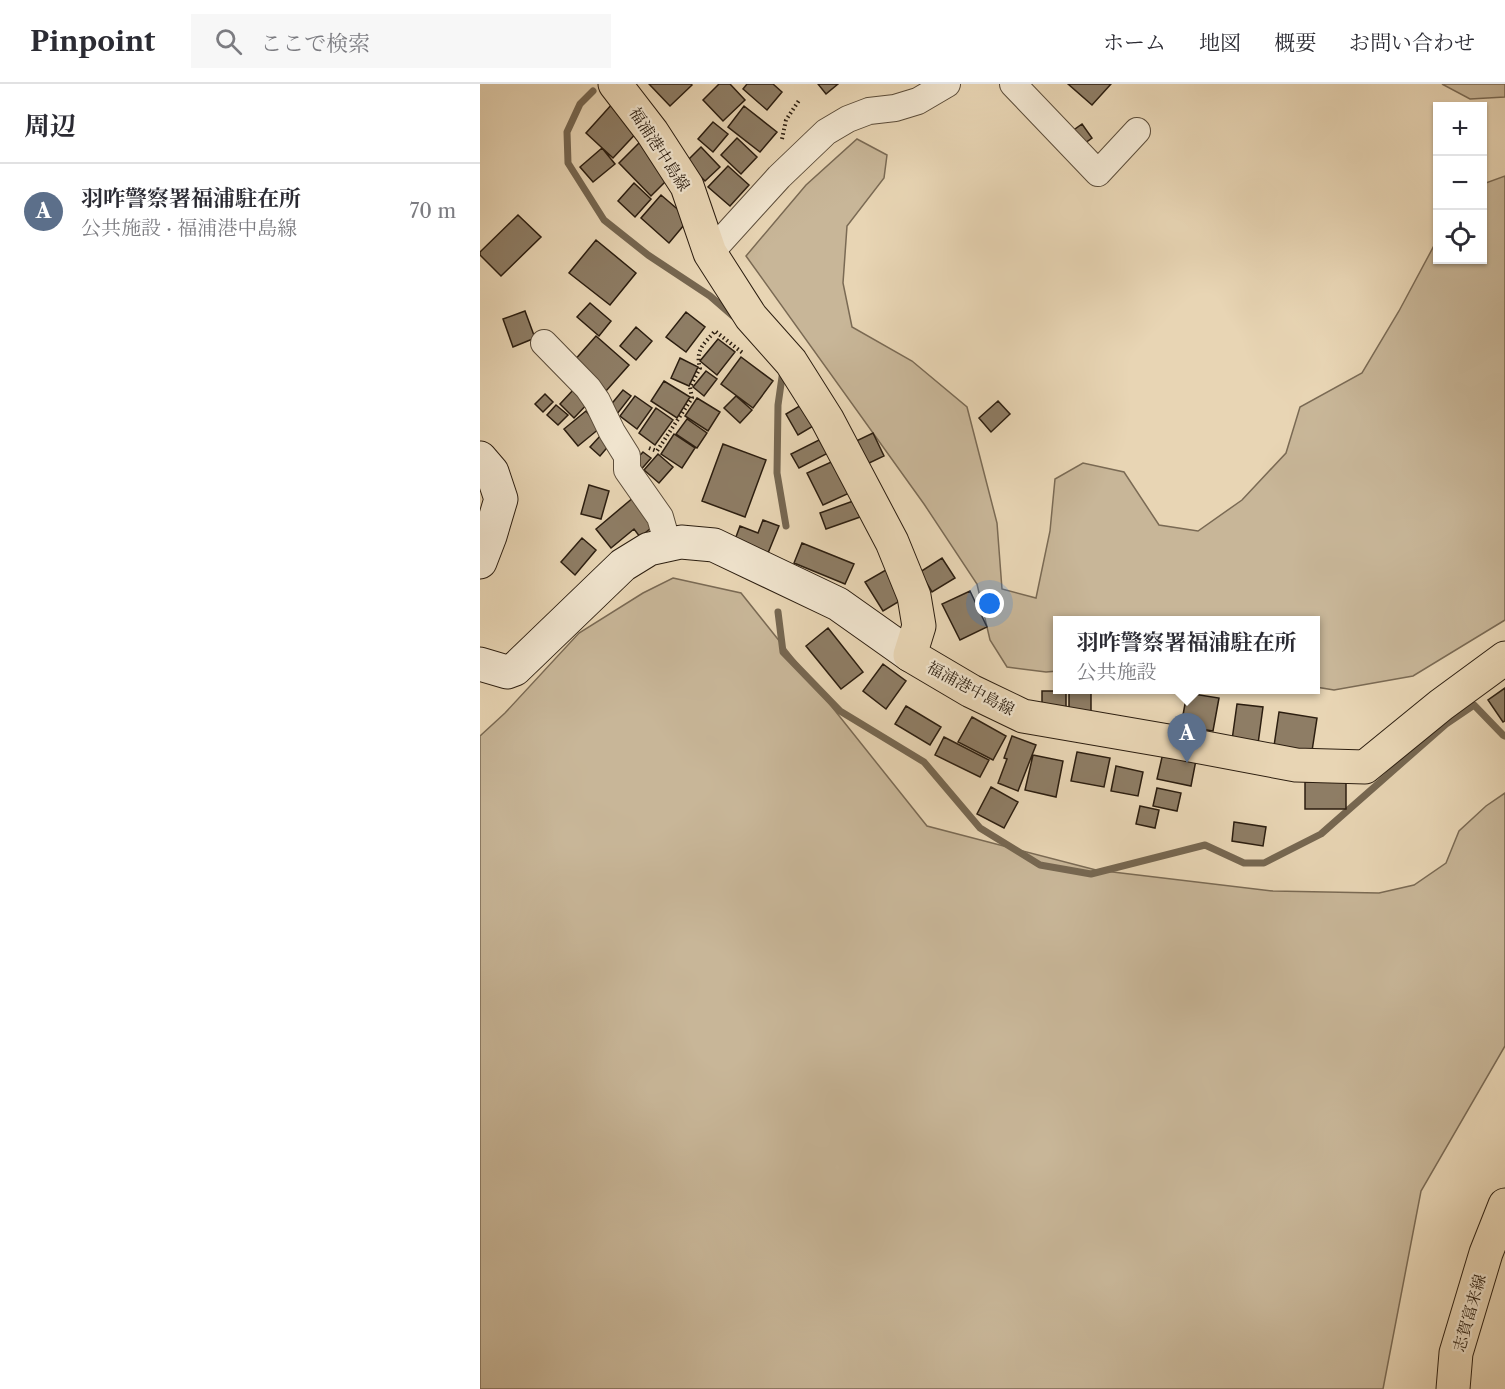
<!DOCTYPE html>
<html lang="ja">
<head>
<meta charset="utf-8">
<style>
  :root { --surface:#fff; --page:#f7f7f7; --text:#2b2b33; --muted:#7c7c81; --line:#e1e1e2; --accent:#8f2418 }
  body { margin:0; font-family:"Libre Caslon Text","Noto Serif JP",serif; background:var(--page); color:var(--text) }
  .controls { position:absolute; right:18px; top:18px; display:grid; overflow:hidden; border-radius:0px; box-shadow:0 2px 4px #0004 }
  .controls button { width:54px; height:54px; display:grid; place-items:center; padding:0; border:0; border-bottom:2px solid var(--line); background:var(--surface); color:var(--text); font:30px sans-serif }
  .you { position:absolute; left:510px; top:520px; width:21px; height:21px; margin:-15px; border:4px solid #fff; border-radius:50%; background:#1a73e8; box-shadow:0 0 0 9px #1a73e833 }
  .badge { display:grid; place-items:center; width:39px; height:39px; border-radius:50%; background:var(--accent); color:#fff; font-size:20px; font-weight:700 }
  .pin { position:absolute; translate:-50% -50px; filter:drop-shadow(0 2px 3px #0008) }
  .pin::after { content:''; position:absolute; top:32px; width:21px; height:18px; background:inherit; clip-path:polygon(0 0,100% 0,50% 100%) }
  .popup { position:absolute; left:573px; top:532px; width:267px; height:78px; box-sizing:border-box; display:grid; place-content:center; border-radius:0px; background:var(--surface); filter:drop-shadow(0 2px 4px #0005); font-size:20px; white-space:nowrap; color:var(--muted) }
  .popup b { font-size:22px; color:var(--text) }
  .popup::after { content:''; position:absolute; left:50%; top:100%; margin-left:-12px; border:12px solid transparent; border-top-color:var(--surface) }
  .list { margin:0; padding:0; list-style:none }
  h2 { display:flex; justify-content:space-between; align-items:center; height:78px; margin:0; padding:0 24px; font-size:26px }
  h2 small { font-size:20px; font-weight:400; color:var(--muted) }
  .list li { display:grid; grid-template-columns:39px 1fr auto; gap:18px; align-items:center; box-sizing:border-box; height:96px; padding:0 24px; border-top:2px solid var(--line) }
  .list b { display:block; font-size:22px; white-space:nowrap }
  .list p { margin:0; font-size:20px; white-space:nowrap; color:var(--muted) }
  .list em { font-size:20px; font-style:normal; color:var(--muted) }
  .icon { flex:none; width:33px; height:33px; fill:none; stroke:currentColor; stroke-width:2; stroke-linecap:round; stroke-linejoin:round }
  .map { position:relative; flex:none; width:1025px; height:1305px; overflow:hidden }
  header { display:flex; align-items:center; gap:36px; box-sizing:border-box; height:84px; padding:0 30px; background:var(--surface); border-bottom:2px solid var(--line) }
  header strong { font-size:28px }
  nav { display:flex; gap:33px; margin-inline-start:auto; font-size:21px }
  .search { width:420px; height:54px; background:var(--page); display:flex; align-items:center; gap:15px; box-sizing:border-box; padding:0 21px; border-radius:0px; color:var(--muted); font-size:22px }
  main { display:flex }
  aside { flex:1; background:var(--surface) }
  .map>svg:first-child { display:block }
  .green { fill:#c8b698; stroke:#7a6a54; stroke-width:1.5 }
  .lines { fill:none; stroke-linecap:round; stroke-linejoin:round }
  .stream { stroke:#766751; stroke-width:7 }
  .building { fill:#8e7d65; stroke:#2c1e10; stroke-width:1.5 }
  .street-casing { stroke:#5b4c39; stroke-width:28 }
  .secondary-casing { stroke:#2c1e10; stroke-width:35 }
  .primary-casing { stroke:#2c1e10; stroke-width:35 }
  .path { stroke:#2c1e10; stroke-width:4; stroke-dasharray:1.5 3; stroke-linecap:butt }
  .street { stroke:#f0e4ce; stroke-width:26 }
  .secondary { stroke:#f0e4ce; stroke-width:33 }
  .primary { stroke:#e8d5b4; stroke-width:33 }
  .labels { text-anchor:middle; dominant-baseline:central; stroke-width:4.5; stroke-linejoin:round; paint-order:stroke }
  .street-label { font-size:16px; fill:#2c1e10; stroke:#f0e4ce }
</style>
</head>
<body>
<header>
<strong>Pinpoint</strong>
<div class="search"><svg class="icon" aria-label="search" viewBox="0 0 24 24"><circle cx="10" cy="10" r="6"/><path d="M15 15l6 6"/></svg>ここで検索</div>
<nav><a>ホーム</a><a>地図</a><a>概要</a><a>お問い合わせ</a></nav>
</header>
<main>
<aside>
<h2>周辺<small></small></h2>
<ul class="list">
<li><span class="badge" style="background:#5c6f8a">A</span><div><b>羽咋警察署福浦駐在所</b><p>公共施設 · 福浦港中島線</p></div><em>70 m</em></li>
</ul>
</aside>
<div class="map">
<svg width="1025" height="1305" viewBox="0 0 1025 1305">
  <rect width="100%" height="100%" fill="#e8d5b4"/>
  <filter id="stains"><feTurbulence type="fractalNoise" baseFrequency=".00333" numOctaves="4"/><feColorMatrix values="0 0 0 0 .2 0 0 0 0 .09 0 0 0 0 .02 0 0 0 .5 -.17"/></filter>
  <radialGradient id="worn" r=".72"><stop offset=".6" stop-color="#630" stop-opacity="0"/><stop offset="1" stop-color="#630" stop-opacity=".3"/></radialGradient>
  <path class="green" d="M962 0H1025V13L990 15Z
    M377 55 407 71 404 94 367 142 363 199 372 243 432 277 487 323 517 439 522 505 556 514 570 447 575 395 603 379 644 388 679 441 718 447 762 416 806 369 820 323 882 289 919 227 957 156 958 176H1002L1003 100 1025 92V536L933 592 854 606 836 603V536H578V587L566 588 527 583 510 556 497 500 444 420 266 172 326 101Z
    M193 494 261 509 447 742 616 786 793 807 899 809 934 801 966 779 979 747 1006 722 1025 709V962L941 1107 903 1305H0V652L25 629 99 549 163 509Z"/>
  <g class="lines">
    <path class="stream" d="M113 7 100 20 87 48 88 79 124 136 168 171 230 212 253 232
      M303 286 298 321 297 389 306 442
      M298 528 303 568 360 627 444 678 500 744 560 781 611 790 725 761 764 779H784L841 750 966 640 994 621 1023 651 1025 652"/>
  </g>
  <path class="building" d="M169 0H211L212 1 190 22Z
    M239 0H250L265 16 243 37 223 16Z
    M267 0H293L302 8 287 26 263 5Z
    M338 0H358L346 10Z
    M588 0H631L612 21Z
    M133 19 161 44 133 74 106 49Z
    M264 22 297 48 280 68 248 43Z
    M233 38 248 50 233 68 218 55Z
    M602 40 612 54 601 62 591 48Z
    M257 54 277 73 261 90 241 71Z
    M162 56 194 89 171 112 139 79Z
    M221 63 240 83 225 97 206 78Z
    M122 64 135 80 113 98 100 83Z
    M248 82 269 101 250 122 228 103Z
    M154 99 171 115 155 133 138 117Z
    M181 111 209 135 189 159 161 134Z
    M38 131 61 153 21 192 0 171V168Z
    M116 156 156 189 130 221 89 189Z
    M110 219 131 237 119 252 97 233Z
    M45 227 55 254 33 263 23 235Z
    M206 228 225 243 206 268 186 253Z
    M156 243 172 257 156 276 140 262Z
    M116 252 149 281 126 307 93 278Z
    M238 255 255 268 237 291 220 277Z
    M261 273 293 297 273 324 241 300Z
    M200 274 218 283 209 302 191 294Z
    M226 287 237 295 224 312 213 303Z
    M184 297 210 313 197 334 171 317Z
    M95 304 110 317 94 334 80 320Z
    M143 306 151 312 137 330 129 323Z
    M65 310 73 318 63 328 55 320Z
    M155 312 172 324 157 345 140 332Z
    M256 312 272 326 260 339 244 324Z
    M217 314 240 328 228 347 205 332Z
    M328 317 340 338 318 351 306 330Z
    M518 317 530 330 511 348 499 334Z
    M76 321 88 331 78 341 67 331Z
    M176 324 193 336 175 361 159 349Z
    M106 327 120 344 98 362 84 345Z
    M207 335 227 349 217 364 196 350Z
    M393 349 404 372 385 381 374 358Z
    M194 350 215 364 202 384 181 370Z
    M121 351 131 359 120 372 110 363Z
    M343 354 350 368 319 384 311 370Z
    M243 360 286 376 265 433 222 417Z
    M163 368 171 374 159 388 151 381Z
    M178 370 193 383 179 399 164 386Z
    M360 374 376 406 343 421 327 389Z
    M109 401 129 407 121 435 101 430Z
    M154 413 176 440 160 453 154 445 131 464 116 445Z
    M376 416 383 432 346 445 340 429Z
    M283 436 299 442 286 474 253 461 260 442 278 449Z
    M102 454 116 466 95 491 81 478Z
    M322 459 374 480 365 500 314 479Z
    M462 474 475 494 452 508 440 488Z
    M411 483 428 512 403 527 385 498Z
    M490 507 507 543 480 556 462 520Z
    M348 544 383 588 361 605 326 562Z
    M403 580 426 597 406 625 383 607Z
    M1025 604V637L1023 638 1008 616Z
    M562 607H586V627H562Z
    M589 609H611V631H589Z
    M707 609 739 614 733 647 701 642Z
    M757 620 783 623 778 660 752 656Z
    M426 622 461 643 450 661 415 640Z
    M799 628 837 634 832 667 794 662Z
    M492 633 526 652 513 676 478 658Z
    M532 652 556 661 538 707 518 699 527 675 524 674Z
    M464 653 509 676 500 693 455 671Z
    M597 668 630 674 624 703 591 697Z
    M683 669 716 676 711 702 677 695Z
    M553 671 583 677 576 713 545 706Z
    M636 682 663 688 658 712 631 707Z
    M825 698H866V725H825Z
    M511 703 538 718 524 744 497 730Z
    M677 704 701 709 697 727 673 722Z
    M660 722 679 726 675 744 656 740Z
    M754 738 786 743 783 762 752 757Z"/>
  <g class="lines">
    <defs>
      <path id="street" d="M533 0 618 89 657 47
        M230 169 299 93 346 48 368 35 389 27 415 24 438 17 467 0
        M64 259 108 304 117 317 132 348 147 372V386L180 433 188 461"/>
      <path id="secondary" d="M0 374 12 388 21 415 10 452 0 478
        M0 580 27 588 35 585 143 481 169 465 201 458 234 461 358 520 430 571"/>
      <path id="primary" d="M135 0 172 48 207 102 230 169 271 233 311 278 347 335 412 458 434 512 439 542 430 571 491 607 543 632 694 658 816 681 885 683 961 621 1025 574
        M973 1305 976 1269 1006 1169 1025 1121"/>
    </defs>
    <use href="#street" class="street-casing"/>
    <use href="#secondary" class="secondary-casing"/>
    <use href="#primary" class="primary-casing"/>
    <path class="path" d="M302 55 306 36 320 15
      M169 364 177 367 212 314 210 303 220 284C215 266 224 260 235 247L264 270"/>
    <use href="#street" class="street"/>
    <use href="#secondary" class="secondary"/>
    <use href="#primary" class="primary"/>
  </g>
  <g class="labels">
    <g class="street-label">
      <text transform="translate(180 65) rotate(57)">福浦港中島線</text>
      <text transform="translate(491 604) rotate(28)">福浦港中島線</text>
      <text transform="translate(989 1229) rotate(-74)">志賀富来線</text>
    </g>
  </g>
  <rect width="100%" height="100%" filter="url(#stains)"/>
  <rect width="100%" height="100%" fill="url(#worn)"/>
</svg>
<div class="controls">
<button>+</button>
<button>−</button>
<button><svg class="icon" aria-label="locate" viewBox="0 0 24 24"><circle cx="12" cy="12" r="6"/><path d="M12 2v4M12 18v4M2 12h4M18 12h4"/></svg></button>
</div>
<div class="you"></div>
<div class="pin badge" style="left:707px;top:679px;background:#5c6f8a">A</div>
<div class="popup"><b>羽咋警察署福浦駐在所</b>公共施設</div>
</div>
</main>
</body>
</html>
